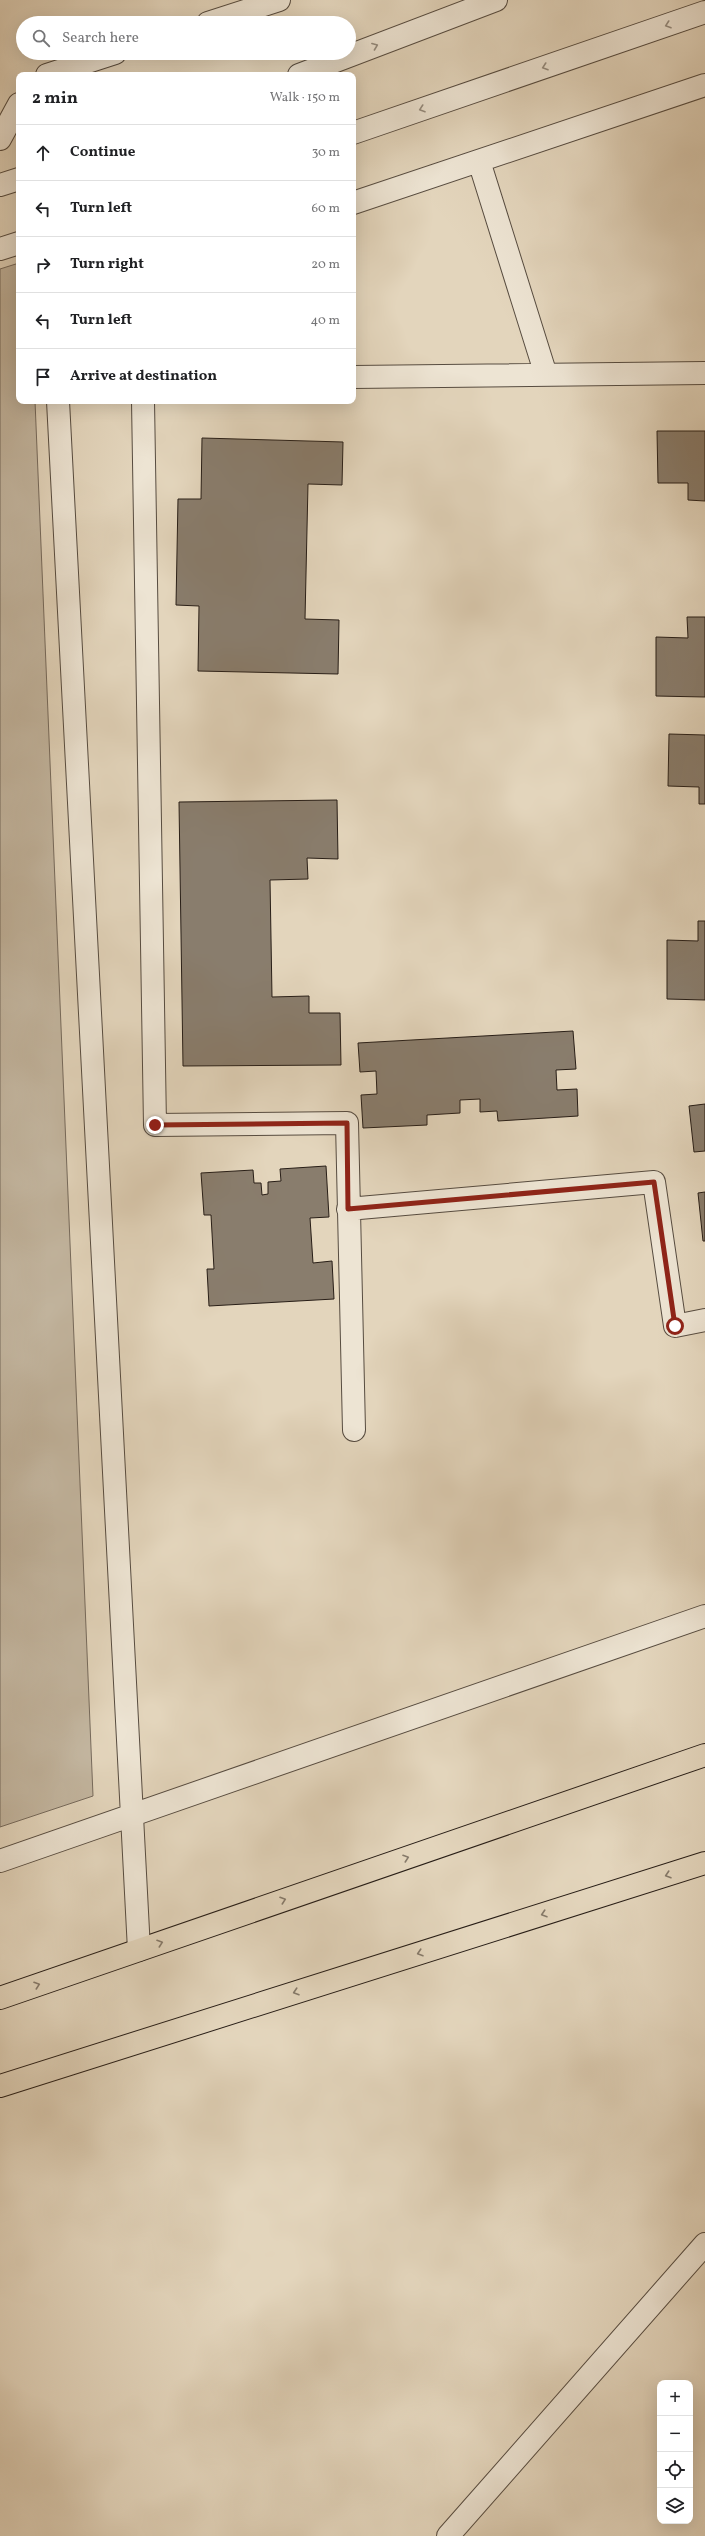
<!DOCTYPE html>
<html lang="en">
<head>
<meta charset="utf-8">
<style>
  :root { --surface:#fff; --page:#f2f2f2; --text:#202124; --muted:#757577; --line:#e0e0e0 }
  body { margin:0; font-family:Vollkorn,serif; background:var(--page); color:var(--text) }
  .controls { position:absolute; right:12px; bottom:12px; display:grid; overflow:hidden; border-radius:8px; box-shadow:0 4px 16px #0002 }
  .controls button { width:36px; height:36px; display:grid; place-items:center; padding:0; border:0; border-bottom:1px solid var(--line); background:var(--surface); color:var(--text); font:20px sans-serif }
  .stop { position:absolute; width:12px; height:12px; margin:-9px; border:3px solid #8f2418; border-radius:50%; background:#fff }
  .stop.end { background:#8f2418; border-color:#fff; box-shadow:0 1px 4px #0008 }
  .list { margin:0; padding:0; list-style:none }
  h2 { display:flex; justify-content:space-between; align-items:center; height:52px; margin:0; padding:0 16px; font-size:17px }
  h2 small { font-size:13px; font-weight:400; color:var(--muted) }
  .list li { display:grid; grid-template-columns:26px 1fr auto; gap:12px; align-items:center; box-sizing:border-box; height:56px; padding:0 16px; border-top:1px solid var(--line) }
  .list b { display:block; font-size:15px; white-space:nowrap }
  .list em { font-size:13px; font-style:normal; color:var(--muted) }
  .icon { flex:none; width:22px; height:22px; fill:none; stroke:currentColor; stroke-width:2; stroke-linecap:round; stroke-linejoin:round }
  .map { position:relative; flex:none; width:705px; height:2536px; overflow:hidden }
  .search { position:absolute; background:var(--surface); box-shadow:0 4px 16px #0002; left:16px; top:16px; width:340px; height:44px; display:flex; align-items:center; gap:10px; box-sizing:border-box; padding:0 14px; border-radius:22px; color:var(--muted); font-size:15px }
  .panel { position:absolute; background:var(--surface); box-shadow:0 4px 16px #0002; left:16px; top:72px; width:340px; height:332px; border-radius:8px }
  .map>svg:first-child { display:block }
  .green { fill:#c3b6a0; stroke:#766a5c }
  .building { fill:#897d6d; stroke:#281e17 }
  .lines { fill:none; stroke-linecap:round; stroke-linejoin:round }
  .minor-casing { stroke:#574c40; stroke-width:24 }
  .major-casing { stroke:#281e17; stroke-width:24 }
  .minor { stroke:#ede4d3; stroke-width:22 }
  .major { stroke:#e3d5bc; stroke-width:22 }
  .oneway { stroke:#948b7e }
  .oneway2 { stroke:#867a6a }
  .route { stroke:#8f2418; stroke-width:5 }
</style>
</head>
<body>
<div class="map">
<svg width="705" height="2536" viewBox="0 0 705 2536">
  <rect width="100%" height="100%" fill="#e3d5bc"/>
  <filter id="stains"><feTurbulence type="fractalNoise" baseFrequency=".005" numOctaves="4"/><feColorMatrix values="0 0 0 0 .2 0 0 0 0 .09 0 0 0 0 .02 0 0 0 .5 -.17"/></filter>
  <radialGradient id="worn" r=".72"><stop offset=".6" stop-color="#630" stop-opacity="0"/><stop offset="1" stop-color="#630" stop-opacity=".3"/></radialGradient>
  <path class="green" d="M19 263V401H35L93 1796 0 1827V269Z"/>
  <path class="building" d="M657 431H705V501L688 500V483H658Z
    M202 438 343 442 342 485 308 484 305 619 339 620 338 674 198 671 199 606 176 605 178 499H201Z
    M687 617H705V697L656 696V637L688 638Z
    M669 734 705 735V804H699V787L668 786Z
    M337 800 338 859 307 858 308 879 270 880 272 997 309 996V1013H340L341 1065 183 1066 179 802Z
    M698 921H705V1000L667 999V940L698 941Z
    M573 1031 576 1069 556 1070 557 1090 577 1089 578 1116 498 1121 497 1111 480 1112V1099L460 1100V1113L427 1115V1125L363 1128 361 1095 377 1094 376 1071 360 1072 358 1043Z
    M705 1104V1151L694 1152 689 1106Z
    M326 1166 329 1217 310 1218 313 1263 332 1261 334 1299 209 1306 207 1269H214L211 1215H204L201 1173 253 1170 254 1183H261L262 1195 268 1194V1182L281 1181 280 1169Z
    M705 1192V1241H703L698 1193Z"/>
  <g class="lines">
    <defs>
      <path id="minor" d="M208 23 279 0
        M47 75 115 53
        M299 75 496 0
        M353 133 705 12
        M0 139 19 104
        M479 161 546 375
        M0 185 19 179
        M353 203 705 85
        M0 249 19 243
        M353 377 705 373
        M58 401 139 1950
        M143 401 155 1125 347 1123 354 1430
        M348 1209 654 1182 675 1326 705 1320
        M0 1861 705 1616
        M448 2536 705 2244"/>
      <path id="major" d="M0 1998 705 1755
        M0 2086 705 1863"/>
    </defs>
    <use href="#minor" class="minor-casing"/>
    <use href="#major" class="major-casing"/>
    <use href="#minor" class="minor"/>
    <use href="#major" class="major"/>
  </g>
  <defs><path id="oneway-chevron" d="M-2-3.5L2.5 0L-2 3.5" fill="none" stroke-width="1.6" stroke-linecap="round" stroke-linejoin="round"/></defs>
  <g class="oneway">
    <use href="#oneway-chevron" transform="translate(668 25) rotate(161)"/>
    <use href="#oneway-chevron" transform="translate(375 46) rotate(-21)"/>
    <use href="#oneway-chevron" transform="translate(545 67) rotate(161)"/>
    <use href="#oneway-chevron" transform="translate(422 109) rotate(161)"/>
  </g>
  <g class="oneway2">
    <use href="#oneway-chevron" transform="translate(406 1858) rotate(-19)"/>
    <use href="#oneway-chevron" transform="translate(668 1875) rotate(162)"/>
    <use href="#oneway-chevron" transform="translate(283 1900) rotate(-19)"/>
    <use href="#oneway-chevron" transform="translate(544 1914) rotate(162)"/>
    <use href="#oneway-chevron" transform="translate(160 1943) rotate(-19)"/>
    <use href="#oneway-chevron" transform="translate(420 1953) rotate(162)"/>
    <use href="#oneway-chevron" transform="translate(37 1985) rotate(-19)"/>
    <use href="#oneway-chevron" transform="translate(296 1992) rotate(162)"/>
  </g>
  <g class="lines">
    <path class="route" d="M155 1125 347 1123 348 1209 654 1182 675 1326"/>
  </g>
  <rect width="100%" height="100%" filter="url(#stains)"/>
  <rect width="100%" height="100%" fill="url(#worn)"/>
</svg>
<div class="controls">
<button>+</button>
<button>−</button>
<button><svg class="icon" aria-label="locate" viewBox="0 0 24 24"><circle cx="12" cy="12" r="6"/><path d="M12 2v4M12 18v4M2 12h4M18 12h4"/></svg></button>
<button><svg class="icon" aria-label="layers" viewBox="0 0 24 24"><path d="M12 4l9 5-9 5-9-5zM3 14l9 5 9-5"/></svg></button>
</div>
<div class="stop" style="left:675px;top:1326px"></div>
<div class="stop end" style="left:155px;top:1125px"></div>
<div class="search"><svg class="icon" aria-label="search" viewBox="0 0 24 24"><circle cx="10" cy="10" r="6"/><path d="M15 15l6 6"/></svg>Search here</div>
<section class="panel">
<h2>2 min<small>Walk · 150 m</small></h2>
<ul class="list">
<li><svg class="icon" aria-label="ahead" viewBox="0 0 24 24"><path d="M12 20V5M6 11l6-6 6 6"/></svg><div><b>Continue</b></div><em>30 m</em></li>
<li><svg class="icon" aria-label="left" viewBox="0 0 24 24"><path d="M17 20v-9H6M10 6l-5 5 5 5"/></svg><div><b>Turn left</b></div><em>60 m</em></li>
<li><svg class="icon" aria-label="right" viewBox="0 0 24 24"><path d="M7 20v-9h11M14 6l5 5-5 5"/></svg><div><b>Turn right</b></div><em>20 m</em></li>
<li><svg class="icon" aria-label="left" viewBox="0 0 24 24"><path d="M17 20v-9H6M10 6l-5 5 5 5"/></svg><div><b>Turn left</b></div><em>40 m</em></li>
<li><svg class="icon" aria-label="arrive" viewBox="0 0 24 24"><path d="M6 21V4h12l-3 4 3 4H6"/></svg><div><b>Arrive at destination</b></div></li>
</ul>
</section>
</div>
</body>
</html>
